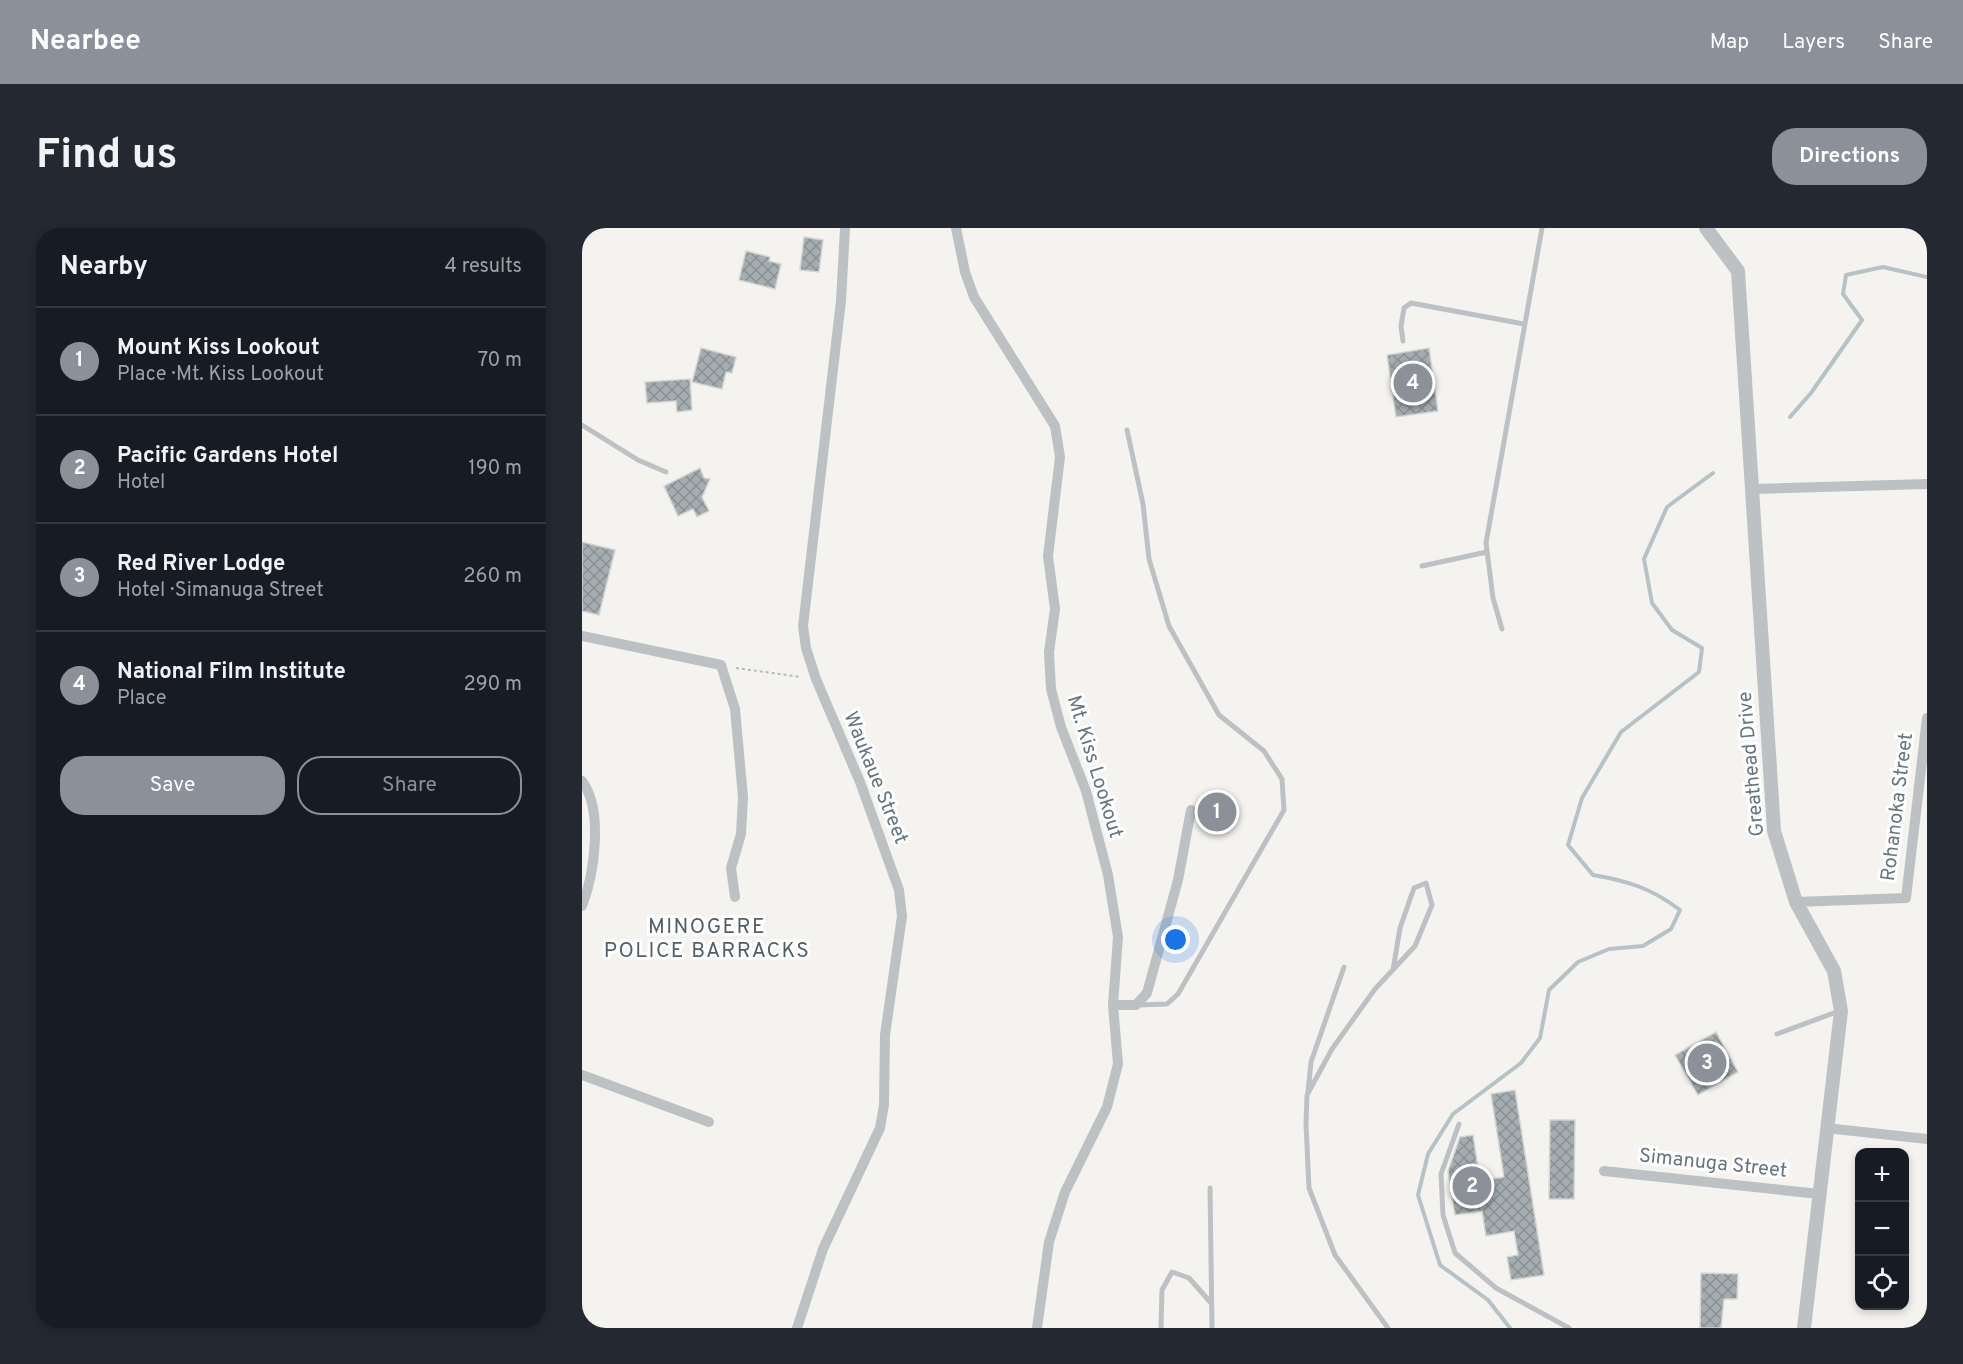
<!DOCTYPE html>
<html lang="en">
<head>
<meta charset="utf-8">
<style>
  :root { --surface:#171b24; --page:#242831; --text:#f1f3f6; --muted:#9ea1a6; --line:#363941; --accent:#8c9099 }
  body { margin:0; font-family:Overpass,sans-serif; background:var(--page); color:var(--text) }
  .controls { position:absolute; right:18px; bottom:18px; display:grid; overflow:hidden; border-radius:12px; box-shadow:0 3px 9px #0003 }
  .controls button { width:54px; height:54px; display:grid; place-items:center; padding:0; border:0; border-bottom:2px solid var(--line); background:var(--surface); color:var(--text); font:30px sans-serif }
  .you { position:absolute; left:594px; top:712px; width:21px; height:21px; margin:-15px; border:4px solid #fff; border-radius:50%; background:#1a73e8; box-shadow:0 0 0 9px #1a73e833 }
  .badge { display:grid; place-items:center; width:39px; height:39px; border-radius:50%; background:var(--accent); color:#fff; font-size:20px; font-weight:700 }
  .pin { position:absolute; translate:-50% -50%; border:3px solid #fff; box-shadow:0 2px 6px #0006 }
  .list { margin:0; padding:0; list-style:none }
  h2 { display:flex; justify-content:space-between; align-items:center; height:78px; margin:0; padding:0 24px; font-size:26px }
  h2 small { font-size:20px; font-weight:400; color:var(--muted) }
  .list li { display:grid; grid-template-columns:39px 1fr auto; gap:18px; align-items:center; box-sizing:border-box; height:108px; padding:0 24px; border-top:2px solid var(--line) }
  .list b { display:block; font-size:22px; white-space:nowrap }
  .list p { margin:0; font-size:20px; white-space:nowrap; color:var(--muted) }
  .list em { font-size:20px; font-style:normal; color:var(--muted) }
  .actions { display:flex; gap:12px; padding:18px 24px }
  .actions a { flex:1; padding:14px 0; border:2px solid var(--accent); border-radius:24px; text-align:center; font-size:21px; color:var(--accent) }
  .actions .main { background:var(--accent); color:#fff }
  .icon { flex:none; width:33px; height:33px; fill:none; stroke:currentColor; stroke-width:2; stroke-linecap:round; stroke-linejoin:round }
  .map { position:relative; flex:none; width:1345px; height:1100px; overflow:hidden; border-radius:24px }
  header { display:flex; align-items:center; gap:36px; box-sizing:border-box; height:84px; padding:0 30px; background:var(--accent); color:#fff }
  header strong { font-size:28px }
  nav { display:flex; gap:33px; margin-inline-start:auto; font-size:21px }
  .intro { display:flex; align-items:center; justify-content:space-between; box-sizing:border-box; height:144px; padding:0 36px }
  h1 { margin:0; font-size:42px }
  .button { padding:15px 27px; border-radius:24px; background:var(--accent); color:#fff; font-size:21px; font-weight:700 }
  main { display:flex; gap:36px; padding:0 36px }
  aside { flex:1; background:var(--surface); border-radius:24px; box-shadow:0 3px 9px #0003 }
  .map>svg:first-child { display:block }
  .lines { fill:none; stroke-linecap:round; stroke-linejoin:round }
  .stream { stroke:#b6c2c5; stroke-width:4 }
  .building { fill:url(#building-cross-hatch); stroke:#d5d5d3; stroke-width:1.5 }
  .path { stroke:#b7babc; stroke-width:2; stroke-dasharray:3 3; stroke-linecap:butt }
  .service { stroke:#bdc1c4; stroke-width:5 }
  .minor { stroke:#bdc1c4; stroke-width:10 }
  .tertiary { stroke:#bdc1c4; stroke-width:14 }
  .labels { text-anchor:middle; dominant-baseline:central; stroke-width:6; stroke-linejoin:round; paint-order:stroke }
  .street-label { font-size:20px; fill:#65767f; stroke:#fff }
  .neighbourhood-label { font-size:21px; letter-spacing:1.5px; fill:#525e65; stroke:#fff }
</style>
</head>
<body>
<header>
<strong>Nearbee</strong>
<nav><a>Map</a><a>Layers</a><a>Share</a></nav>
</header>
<div class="intro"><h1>Find us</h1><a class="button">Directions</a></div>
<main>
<aside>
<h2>Nearby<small>4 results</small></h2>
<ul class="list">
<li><span class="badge">1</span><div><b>Mount Kiss Lookout</b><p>Place · Mt. Kiss Lookout</p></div><em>70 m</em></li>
<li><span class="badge">2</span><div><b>Pacific Gardens Hotel</b><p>Hotel</p></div><em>190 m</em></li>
<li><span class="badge">3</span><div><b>Red River Lodge</b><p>Hotel · Simanuga Street</p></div><em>260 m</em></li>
<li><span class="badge">4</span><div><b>National Film Institute</b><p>Place</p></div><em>290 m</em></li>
</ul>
<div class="actions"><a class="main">Save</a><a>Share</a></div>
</aside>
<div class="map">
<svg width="1345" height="1100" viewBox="0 0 1345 1100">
  <defs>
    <pattern id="building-cross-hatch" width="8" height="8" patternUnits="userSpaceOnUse" patternTransform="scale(1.5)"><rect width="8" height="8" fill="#a5adb1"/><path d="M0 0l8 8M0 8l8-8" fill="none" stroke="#8a9195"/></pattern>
  </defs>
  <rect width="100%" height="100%" fill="#f4f3f0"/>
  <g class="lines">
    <path class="stream" d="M1208 189 1229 165 1280 92 1261 66 1264 47 1301 39 1345 49
      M928 1100 906 1072 858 1037 836 967 846 926 871 886 939 835 958 810 967 762 996 734 1027 721 1061 718 1089 701 1098 682C1069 660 1046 653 1011 647L986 617 1000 570 1039 504 1117 444 1120 420 1090 402 1070 375 1062 331 1085 279 1131 245"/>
  </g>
  <path class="building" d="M222 9 241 12 237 44 218 42Z
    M164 23 188 29 187 33 199 36 193 61 157 52Z
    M119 120 154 129 150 145 144 144 140 161 110 154Z
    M847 120 856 183 814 189 805 127Z
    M108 151 110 182 95 184 94 173 65 175 63 154Z
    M118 240 122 250 128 251 120 269 127 283 115 289 111 281 96 288 82 258Z
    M0 314 33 322 17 387 0 383Z
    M1134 804 1156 844 1116 867 1093 827Z
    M933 862 962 1047 929 1052 925 1029 936 1027 932 1003 904 1008 900 983 873 987 866 943 878 909 891 907 898 953 922 949 909 866Z
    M968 892H993L992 971H967Z
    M1119 1045 1156 1046 1155 1071H1142L1139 1100H1118Z"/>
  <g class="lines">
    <path class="path" d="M154 440 219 449"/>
    <path class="service" d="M821 113 819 98 822 80 829 75 942 96
      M0 197 56 232 84 244
      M545 202 561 276 567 331 587 398 637 487 682 523 700 551 702 582 596 766 585 776 555 777
      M840 338 905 324
      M920 401 911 370 904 315 960 0
      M1195 806 1257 783
      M726 864 729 834 762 739
      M877 896 859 946 861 987 873 1025 914 1060 987 1100
      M628 960 630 1100
      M579 1100 580 1062 590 1044 607 1050 629 1075
      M806 1100 753 1027 727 960 724 896 725 867 750 821 793 761 833 718 850 677 844 655 832 660 818 700 811 742"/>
    <path class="minor" d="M374 0 383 44 392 69 473 198 478 229 466 328 473 381 467 424 469 461 479 499 504 563 526 647 536 709 531 777 536 836 525 879 483 964 467 1014 455 1100
      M1171 261 1345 256
      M0 408 139 437 153 481 161 569 159 606 149 640 153 669
      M0 553C22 582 12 647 0 678
      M1214 674 1324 670 1345 490
      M531 777H554L565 765 596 652 609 582
      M0 847 127 894
      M1244 900 1345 911
      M1022 943 1237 966
      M215 1100 241 1021 298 900 302 877 303 807 320 688 317 662 278 554 234 451 224 420 221 398 259 73 263 0"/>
    <path class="tertiary" d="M1124 0 1156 43 1192 603 1214 674 1252 743 1259 783 1222 1100"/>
  </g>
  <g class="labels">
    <g class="street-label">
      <text transform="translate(1170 536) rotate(-95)">Greathead Drive</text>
      <text transform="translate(512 539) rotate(73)">Mt. Kiss Lookout</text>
      <text transform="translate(293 550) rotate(68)">Waukaue Street</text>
      <text transform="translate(1316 579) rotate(-83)">Rohanoka Street</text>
      <text transform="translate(1131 936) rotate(6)">Simanuga Street</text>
    </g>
    <g class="neighbourhood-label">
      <text x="125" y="699">MINOGERE<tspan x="125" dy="24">POLICE BARRACKS</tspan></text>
    </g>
  </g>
</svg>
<div class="controls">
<button>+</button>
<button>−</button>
<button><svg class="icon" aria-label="locate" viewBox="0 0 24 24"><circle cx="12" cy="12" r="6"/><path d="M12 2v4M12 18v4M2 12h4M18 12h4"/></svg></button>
</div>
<div class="you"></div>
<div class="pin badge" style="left:635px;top:584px">1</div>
<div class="pin badge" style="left:890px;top:958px">2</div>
<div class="pin badge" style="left:1125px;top:835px">3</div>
<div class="pin badge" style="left:831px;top:155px">4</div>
</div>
</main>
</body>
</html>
